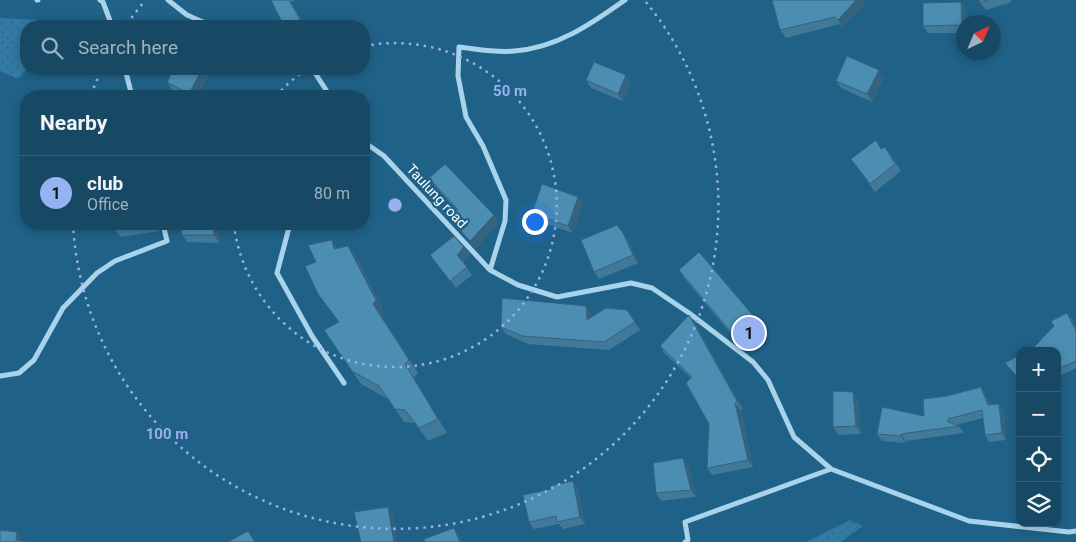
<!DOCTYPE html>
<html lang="en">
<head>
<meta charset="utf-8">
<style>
  :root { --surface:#174965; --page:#20506b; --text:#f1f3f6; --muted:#9eb2bf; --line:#366179; --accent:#95b2f1 }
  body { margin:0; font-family:Roboto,sans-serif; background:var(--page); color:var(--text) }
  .controls { position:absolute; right:15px; bottom:15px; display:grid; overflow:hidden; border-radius:10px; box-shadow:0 2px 8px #0003 }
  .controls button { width:45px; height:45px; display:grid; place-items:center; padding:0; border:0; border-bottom:1px solid var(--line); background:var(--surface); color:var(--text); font:25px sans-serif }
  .compass { position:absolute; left:956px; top:15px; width:45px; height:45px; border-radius:50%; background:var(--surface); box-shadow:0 2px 8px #0003; rotate:44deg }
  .you { position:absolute; left:534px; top:221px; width:18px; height:18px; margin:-12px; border:4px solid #fff; border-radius:50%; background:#1a73e8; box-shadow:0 0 0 8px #1a73e833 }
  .badge { display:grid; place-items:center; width:32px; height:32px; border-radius:50%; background:var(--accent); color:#111; font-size:16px; font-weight:700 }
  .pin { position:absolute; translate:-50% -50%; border:2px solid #fff; box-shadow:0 1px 5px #0006 }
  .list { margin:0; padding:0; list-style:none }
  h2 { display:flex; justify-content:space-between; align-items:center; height:65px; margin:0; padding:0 20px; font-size:21px }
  h2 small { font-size:16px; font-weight:400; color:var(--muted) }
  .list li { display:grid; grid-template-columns:32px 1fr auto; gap:15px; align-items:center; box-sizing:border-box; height:75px; padding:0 20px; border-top:1px solid var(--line) }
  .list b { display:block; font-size:19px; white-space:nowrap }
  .list p { margin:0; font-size:16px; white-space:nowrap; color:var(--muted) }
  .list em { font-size:16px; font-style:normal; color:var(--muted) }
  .icon { flex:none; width:28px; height:28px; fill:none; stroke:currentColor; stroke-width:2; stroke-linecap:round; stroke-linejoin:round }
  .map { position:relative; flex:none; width:1076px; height:542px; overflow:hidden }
  .search { position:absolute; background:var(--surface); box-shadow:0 2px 8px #0003; left:20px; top:20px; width:350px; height:55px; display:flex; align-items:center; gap:12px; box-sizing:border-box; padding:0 18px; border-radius:20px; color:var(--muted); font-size:19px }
  .panel { position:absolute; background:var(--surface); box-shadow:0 2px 8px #0003; left:20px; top:90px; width:350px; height:140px; border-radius:20px }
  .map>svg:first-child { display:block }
  .park { fill:url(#park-dots) }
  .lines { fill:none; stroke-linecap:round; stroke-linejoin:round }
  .minor { stroke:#a9d3ea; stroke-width:5 }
  .wall { fill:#417999 }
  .shaded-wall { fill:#35637d }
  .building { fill:#4c8db2; stroke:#35637d }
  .ring { fill:none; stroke:#99afed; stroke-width:2.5; stroke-dasharray:2.5 5 }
  .labels { text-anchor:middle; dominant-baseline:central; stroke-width:4.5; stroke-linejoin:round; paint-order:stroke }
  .street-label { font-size:14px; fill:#fff; stroke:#1f6187 }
  .centre { fill:#99afed; stroke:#1f6187; stroke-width:2.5 }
  .ring-label { font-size:15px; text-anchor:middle; font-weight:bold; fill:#99afed; stroke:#1f6187; stroke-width:4.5; stroke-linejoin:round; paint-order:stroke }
</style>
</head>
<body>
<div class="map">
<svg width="1076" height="542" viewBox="0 0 1076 542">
  <defs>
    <pattern id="park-dots" width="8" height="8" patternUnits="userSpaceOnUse" patternTransform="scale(1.25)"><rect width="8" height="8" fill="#307aa4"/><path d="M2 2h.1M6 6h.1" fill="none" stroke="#3e6378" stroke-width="1.8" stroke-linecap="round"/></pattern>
  </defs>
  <rect width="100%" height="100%" fill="#1f6187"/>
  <path class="park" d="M0 18 58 21 60 26H26L27 69 18 79 0 71Z
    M850 520 863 526 841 542H806Z"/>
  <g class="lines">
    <path class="minor" d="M37 0H38
      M100 0 103 2 112 26
      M168 0 187 15 212 26
      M125 69 132 96
      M306 69 315 73 330 96
      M364 142 384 156 490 270 518 285 557 297 631 283 652 288 689 313 753 362 768 380 794 437 831 469 969 521 1069 532 1076 531
      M290 224 277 273 312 336 344 383
      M490 270 505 221 506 200 483 146 466 117 458 76 459 47C477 49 496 53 514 51 557 48 591 24 625 0
      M0 376 19 373 34 360 63 308 97 273 115 261 167 241 163 224
      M685 542 688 540 685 522 831 469"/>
  </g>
  <path class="wall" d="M271 0H296L291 2 305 26H284Z
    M979 0H1011L1012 2 986 10 980 3Z
    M866 2 843 28 840 24 786 38 780 30Z
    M961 2 966 9V22H964V33H928L923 26Z
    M209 72 197 96H184L172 90 167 82Z
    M884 77 872 102 841 88 836 81Z
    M586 80 631 82 623 101 591 88Z
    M882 149 890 154 901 171 875 192 851 159Z
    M429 178 494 215 499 223 476 248 467 238 461 231 467 227 460 221 455 213 457 211 434 185Z
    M578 197 583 204 573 233 538 221 532 213Z
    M113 224H158L160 231 121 237 115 230Z
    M181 224H218L219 243 187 242 182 235Z
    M623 233 628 240 638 263 599 279 594 272Z
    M464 247 470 254 463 262 472 275 456 288 430 255Z
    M338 248 358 259 385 313 382 317 418 373 414 378 447 433 428 441 415 423 404 422 388 399 361 384 352 371 339 322 318 294 316 262Z
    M679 270 762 326 767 333 745 351 684 278Z
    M627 310 640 330 609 350 528 344 506 334 501 327 591 313V317Z
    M689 315 695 323 743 409 741 410 753 467 712 475 707 468 709 424 691 378 665 354 660 346Z
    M1071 318 1076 329V368L1061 375 1057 370V351L1033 348Z
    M1020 355V381L1005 363Z
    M981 387 985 393 990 405 1004 411 1006 440 989 442 985 435 983 418 956 425 959 426 964 433 906 441 905 443 882 441 877 434 924 416 947 396Z
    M853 392 858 400 861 434 839 435 833 427Z
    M683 458 689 465 696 497 661 501 656 493Z
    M573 481 578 489 585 524 563 529 559 524 534 529 529 522 551 489Z"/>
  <path class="shaded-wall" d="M289 0 291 2 305 26 302 23Z
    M856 0H864L866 2 843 28 838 20Z
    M961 2 966 9V22H964V28L962 25Z
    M202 69H207L209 72 197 96H190L189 94Z
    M879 70 884 77 872 102 867 94Z
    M626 75 631 82 623 101 618 94Z
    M578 197 583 204 573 233 568 226Z
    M494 215 499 223 476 248 470 241Z
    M155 224H158L160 231Z
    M213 224H218L219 243 214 235Z
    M623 233 628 240 638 263 633 255Z
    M332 240 341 253 334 249Z
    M348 246 358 259 385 313 382 317 418 373 373 304Z
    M464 247 470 254 462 262 457 255Z
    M586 306 591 313 592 328 587 320Z
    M689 315 695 323 743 409 737 401Z
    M405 364 414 378 447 433 438 419Z
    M981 387 985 393 993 412 988 405Z
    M853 392 858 400 861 434 856 426Z
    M735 403 741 410 753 467 748 460Z
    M999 404 1004 411 1006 440 1002 433Z
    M901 434 906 441 905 443 901 436Z
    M683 458 689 465 696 497 691 490Z
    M573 481 578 489 585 524 580 517Z
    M388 507 393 514 398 542H394Z
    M454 528 460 535 462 542H460Z
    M17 532 22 540V542L16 540Z"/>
  <path class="building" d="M271 0H289L302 23 297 26H284Z
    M772 0H856L838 20 835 17 780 30Z
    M979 0H989L980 3Z
    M961 2 962 25 923 26V3Z
    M847 56 879 70 867 94 836 81Z
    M594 62 626 75 618 94 586 80Z
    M174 69H202L189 94 167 82Z
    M876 140 881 149 885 147 895 164 870 184 851 159Z
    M445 164 494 215 470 241 461 231 468 225 455 213 458 210 429 178Z
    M542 184 578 197 568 226 532 213Z
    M113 224H153L115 230Z
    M181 224H213L214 235H182Z
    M617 225 623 233 633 255 594 272 581 240Z
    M454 236 464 247 457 255 467 267 450 281 430 255Z
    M332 240 334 249 348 246 376 300 373 304 409 360 405 364 438 419 419 428 405 410 395 409 379 386 352 371 324 330 339 322 318 294 305 266 316 262 308 245Z
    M699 252 762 326 740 343 679 270Z
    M502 298 586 306 587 320 606 308 627 310 635 322 604 342 522 336 501 327Z
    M1067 313 1076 331V361L1057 369V351H1027L1033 348 1054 326 1051 321Z
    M689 315 737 401 735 403 748 460 707 468 709 424 686 383 692 377 660 346Z
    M1020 355V380L1005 363Z
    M981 387 988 405 999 404 1002 433 985 435 982 410 948 419V422L959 426 901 434V436L877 434 882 407 924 416 923 399 947 396Z
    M833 391 853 392 856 426 833 427Z
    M683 458 691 490 656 493 653 463Z
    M573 481 580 517 557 522 556 516 529 522 523 495 551 489 550 486Z
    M388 507 394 542H361L354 512Z
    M454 528 460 542H425L424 539Z
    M0 530 17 532 16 540 29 542H0Z
    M248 531 255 542H228Z"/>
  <g class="ring">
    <path d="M276 96A162 162 0 0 1 307 69M364 46A162 162 0 1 1 234 225"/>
    <path d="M91 95A323 323 0 0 1 101 71M127 24A323 323 0 0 1 144 2M646 2A323 323 0 1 1 73 225"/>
  </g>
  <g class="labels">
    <g class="street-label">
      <text transform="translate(437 196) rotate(47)">Taulung road</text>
    </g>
  </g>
  <circle cx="395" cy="205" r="8" class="centre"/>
  <g class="ring-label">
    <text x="510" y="96">50 m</text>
    <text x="167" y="439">100 m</text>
  </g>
</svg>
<div class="controls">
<button>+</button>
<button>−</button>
<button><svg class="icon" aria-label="locate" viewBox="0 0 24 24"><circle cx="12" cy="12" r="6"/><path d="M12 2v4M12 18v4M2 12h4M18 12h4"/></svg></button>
<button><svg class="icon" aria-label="layers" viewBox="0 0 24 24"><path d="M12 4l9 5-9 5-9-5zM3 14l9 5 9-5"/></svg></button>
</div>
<svg class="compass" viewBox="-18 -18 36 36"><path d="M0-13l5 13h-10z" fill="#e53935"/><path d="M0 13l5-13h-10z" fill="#9eb2bf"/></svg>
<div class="you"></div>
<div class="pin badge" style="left:749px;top:333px">1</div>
<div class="search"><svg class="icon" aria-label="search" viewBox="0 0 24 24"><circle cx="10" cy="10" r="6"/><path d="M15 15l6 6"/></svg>Search here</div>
<section class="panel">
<h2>Nearby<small></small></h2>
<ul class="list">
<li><span class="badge">1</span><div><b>club</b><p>Office</p></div><em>80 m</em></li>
</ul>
</section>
</div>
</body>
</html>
